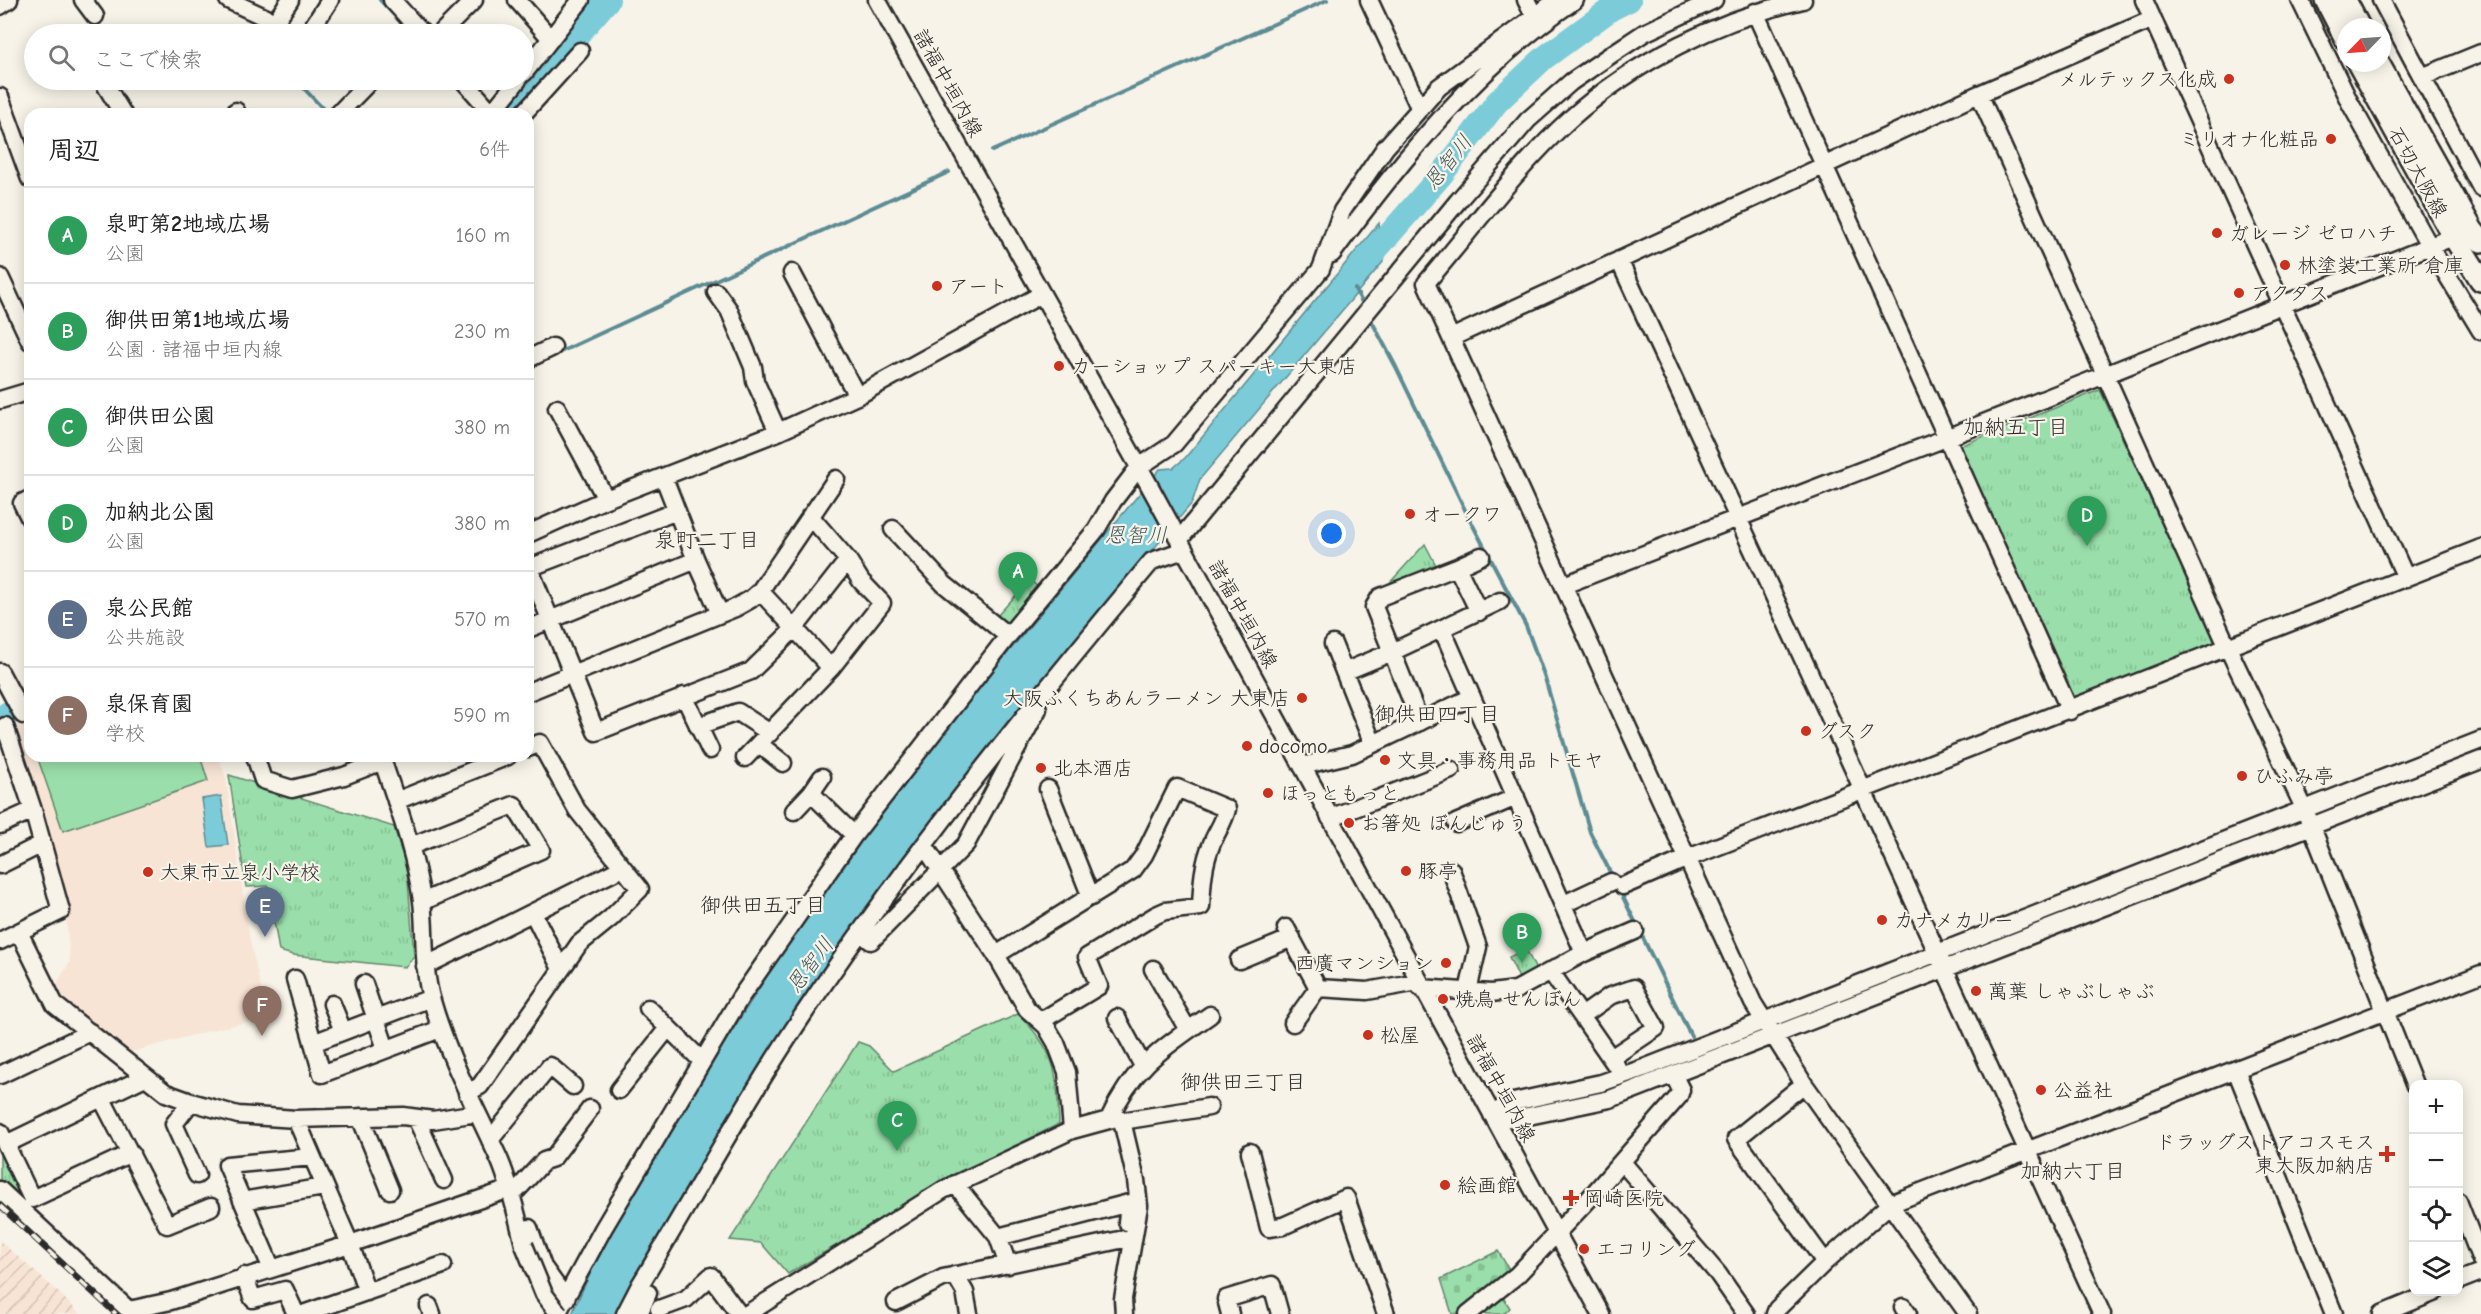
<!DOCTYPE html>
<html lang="ja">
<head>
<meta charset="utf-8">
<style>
  :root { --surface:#fff; --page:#f2f2f2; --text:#222; --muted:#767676; --line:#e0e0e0; --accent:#c8321e }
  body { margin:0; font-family:"Comic Neue","Klee One",sans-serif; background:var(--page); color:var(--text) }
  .controls { position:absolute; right:18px; bottom:18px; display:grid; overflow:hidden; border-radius:12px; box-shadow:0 3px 15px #0003 }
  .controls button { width:54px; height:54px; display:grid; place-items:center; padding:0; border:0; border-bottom:2px solid var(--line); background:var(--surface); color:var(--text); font:30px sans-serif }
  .compass { position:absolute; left:2337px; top:18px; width:54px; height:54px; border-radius:50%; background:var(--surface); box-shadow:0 3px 15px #0003; rotate:245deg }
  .you { position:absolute; left:1332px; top:534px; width:21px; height:21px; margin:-15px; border:4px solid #fff; border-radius:50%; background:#1a73e8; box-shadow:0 0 0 9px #1a73e833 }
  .badge { display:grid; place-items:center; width:39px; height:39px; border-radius:50%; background:var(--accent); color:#fff; font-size:20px; font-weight:700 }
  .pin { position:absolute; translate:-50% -50px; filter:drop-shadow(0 2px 3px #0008) }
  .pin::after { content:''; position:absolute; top:32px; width:21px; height:18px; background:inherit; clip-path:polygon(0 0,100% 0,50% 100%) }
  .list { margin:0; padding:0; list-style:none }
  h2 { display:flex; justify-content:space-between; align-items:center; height:78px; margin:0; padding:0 24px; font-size:26px }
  h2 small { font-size:20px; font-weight:400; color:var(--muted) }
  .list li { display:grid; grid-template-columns:39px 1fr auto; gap:18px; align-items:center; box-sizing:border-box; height:96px; padding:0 24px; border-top:2px solid var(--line) }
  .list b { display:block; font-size:22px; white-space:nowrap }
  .list p { margin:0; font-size:20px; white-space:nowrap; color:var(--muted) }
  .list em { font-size:20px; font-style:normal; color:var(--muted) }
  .icon { flex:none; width:33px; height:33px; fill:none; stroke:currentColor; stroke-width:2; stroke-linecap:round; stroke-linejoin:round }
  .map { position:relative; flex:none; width:2481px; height:1314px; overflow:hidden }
  .search { position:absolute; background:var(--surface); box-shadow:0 3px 15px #0003; left:24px; top:24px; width:510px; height:66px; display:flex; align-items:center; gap:15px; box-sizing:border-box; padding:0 21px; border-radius:33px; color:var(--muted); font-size:22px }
  .panel { position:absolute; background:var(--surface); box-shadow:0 3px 15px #0003; left:24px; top:108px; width:510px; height:654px; border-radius:18px }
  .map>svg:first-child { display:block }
  .built { fill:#f7e4d5 }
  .industrial { fill:url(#industrial-furrows) }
  .cemetery { fill:url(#cemetery-stones); stroke:#62856b; stroke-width:1.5 }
  .park { fill:url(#park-tufts); stroke:#62856b; stroke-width:1.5 }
  .garden { fill:#9adfab; stroke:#62856b; stroke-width:1.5 }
  .water { fill:#7ccbd9; stroke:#5c8b93; stroke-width:1.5 }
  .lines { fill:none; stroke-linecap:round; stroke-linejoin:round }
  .stream { stroke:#5c8b93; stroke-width:4 }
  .river { stroke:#7ccbd9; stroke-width:24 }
  .minor-casing { stroke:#2b2b2b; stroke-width:21 }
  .major-casing { stroke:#2b2b2b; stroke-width:26 }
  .minor { stroke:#f7f3e8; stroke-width:16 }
  .major { stroke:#f7f3e8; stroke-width:21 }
  .rail-casing { stroke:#2b2b2b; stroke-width:6 }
  .rail { stroke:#f7f3e8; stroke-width:4; stroke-dasharray:11; stroke-linecap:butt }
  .minor-bridge-casing { stroke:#2b2b2b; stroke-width:21; stroke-linecap:butt }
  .minor-bridge { stroke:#f7f3e8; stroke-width:16 }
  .poi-dot { fill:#c8321e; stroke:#f7f3e8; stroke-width:2 }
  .labels { text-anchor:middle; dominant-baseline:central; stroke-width:4.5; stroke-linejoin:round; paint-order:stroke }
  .poi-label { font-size:20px; fill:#2b2b2b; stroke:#f7f3e8; text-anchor:start }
  .street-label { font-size:20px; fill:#2b2b2b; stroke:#f7f3e8 }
  .water-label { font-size:21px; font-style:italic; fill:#435b5f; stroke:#f7f3e8 }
  .neighbourhood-label { font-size:21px; fill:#2b2b2b; stroke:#f7f3e8 }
</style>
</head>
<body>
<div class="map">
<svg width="2481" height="1314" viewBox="0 0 2481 1314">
  <defs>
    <pattern id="industrial-furrows" width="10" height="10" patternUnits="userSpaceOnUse" patternTransform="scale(1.5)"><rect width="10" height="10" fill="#f7e4d5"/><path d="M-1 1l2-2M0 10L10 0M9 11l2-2" fill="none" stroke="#d4c4b7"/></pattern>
    <pattern id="cemetery-stones" width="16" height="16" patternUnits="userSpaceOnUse" patternTransform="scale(1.5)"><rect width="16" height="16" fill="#9adfab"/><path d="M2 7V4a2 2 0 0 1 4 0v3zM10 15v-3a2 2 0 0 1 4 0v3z" fill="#85c093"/></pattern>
    <pattern id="park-tufts" width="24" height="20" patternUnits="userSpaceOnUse" patternTransform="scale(1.5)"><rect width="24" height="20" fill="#9adfab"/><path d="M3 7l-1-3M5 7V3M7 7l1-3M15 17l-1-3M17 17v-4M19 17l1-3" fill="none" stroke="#85c093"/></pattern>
  </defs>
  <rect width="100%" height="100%" fill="#f7f3e8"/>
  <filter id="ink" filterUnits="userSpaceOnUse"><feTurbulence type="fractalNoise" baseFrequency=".0167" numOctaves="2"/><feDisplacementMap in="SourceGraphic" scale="12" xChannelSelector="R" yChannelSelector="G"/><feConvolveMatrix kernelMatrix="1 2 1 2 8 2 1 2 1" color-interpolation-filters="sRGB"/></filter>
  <g filter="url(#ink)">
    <path class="built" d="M30 717V756H218L226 778 250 941 268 1018 215 1029 128 1053 74 1011 55 986 70 962 66 915 13 728Z"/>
    <path class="industrial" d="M0 1241 56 1290 80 1314H0Z"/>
    <path class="cemetery" d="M1498 1251 1512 1274 1496 1287 1510 1308 1504 1314H1482L1474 1305 1462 1314H1452L1441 1279Z"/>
    <path class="park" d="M2100 390 2215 639 2210 647 2079 699 2070 695 1960 453 1962 445Z
      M1425 544 1437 567 1385 588Z
      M1030 580 1039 588 1006 624 997 616Z
      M229 775 394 827 407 869 414 956 405 967 293 955 279 951 268 886 246 887Z
      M1526 949 1536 970 1519 978 1509 957Z
      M1018 1014C1057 1052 1057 1072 1059 1124L952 1177 788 1274 761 1243 730 1240 858 1042 869 1046 894 1071Z
      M0 1146 28 1197 21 1201 0 1180Z"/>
    <path class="garden" d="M37 756H200L208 781 63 831Z"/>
    <path class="water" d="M1379 223 1383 262 1200 479 1192 503 1008 723 887 882 621 1314H572C604 1237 649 1167 692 1096 735 1025 780 954 828 886 923 752 1030 626 1135 499L1160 469 1173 468 1185 458Z
      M221 796 228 845 209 847 202 799Z"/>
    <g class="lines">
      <path class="stream" d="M380 0 412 34
        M296 80 328 114
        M992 151 1327 0
        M1355 289 1364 306
        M1369 316 1396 367 1468 516 1526 626 1544 675 1590 832 1612 876
        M558 353 949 172
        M1620 891 1691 1036"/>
      <path class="river" d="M509 114 608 0
        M1361 267 1442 174 1497 102 1544 58 1611 9 1629 0
        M0 718 30 700"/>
      <defs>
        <path id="minor" d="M83 0 95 16
          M228 0 275 22 290 0
          M392 0 423 34
          M517 0 551 39
          M877 0 1148 483 1601 1314
          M1369 0 1420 109
          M1526 0 1535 17
          M1803 0C1719 19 1635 61 1570 119 1517 167 1473 228 1426 283L1753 1003 1804 1084 1968 1314
          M2144 0 2406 578
          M2300 0 2350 103 2430 247 2481 331
          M2381 0 2481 188
          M0 6 9 0
          M1755 12 2070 711
          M308 34 330 0
          M440 34 474 0
          M524 73 581 0
          M2422 77 2481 53
          M463 80 493 114
          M106 86 123 114
          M1979 94 2228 648 2305 810 2414 1084
          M0 97 30 179
          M233 114 236 111
          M338 114 371 80
          M491 114 518 80
          M523 114 580 51
          M1332 254C1401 160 1478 65 1575 0
          M1619 260C1783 610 1940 963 2102 1314
          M792 273 857 396
          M0 277 30 341
          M716 292 729 310 753 367 755 381 778 432
          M1453 337 1979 94 2153 19
          M528 359 553 347
          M0 400 30 391
          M557 408 606 499
          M664 478 696 560 720 614
          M30 499 22 503 30 519
          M893 529 944 584 1008 636
          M528 534 606 499 778 432 857 396 1042 294
          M1179 540 1458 201 1528 120 1571 82 1612 54 1644 33 1714 0
          M528 565 596 732 751 671 794 629 848 560
          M529 568 677 511
          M1564 585 1946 438 2463 233
          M760 591 831 668
          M1479 612 1457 567 1481 556
          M528 629 696 560
          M1442 629 1584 953
          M1333 644 1373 744
          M0 672 23 715
          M1344 672 1392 652 1500 601
          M528 692 735 608 751 599 760 591 836 479
          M684 696 710 750
          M1420 722 1374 607 1380 597 1457 567
          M698 726 738 712 770 733
          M759 744 783 763
          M255 756 263 780 292 789 344 776 383 761
          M381 756C397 804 415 851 422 901 426 935 422 968 432 1001 448 1057 476 1108 500 1161 511 1187 517 1217 524 1245
          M745 758 831 668 882 603 861 581 848 560 810 516
          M1302 766 1352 754 1472 697
          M1048 789 1091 897
          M811 793 854 835
          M396 801 508 756
          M794 811 811 793 822 777
          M1330 818 1451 770
          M1456 823 1516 797
          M0 825 33 810
          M924 845 996 955 1027 1009 1046 1026 1056 1043 1067 1072 1072 1130
          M411 846 514 805 541 850 422 902
          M0 865 42 844
          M1451 870 1478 947 1468 991
          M1623 886 1688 858 2481 548
          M1564 904 1611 882
          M533 913 561 969
          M1286 928 1318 988 1367 991 1418 982
          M19 932 55 1005 166 1093 191 1102 238 1115 296 1119 403 1116 433 1120 477 1113
          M860 932 871 941 966 844 1038 709
          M0 941 61 911 33 810 5 726
          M996 955 1133 870 1144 855 1177 788 1227 809C1224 822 1217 831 1212 843 1203 864 1202 884 1201 907L1165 911 1156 915 1087 957 1099 986 1041 1021
          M1239 960 1292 938
          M425 966 622 868
          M1153 969 1188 1030
          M1551 972 1617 1067
          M295 979 322 1074 440 1029
          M364 984 386 1049
          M1421 988 1491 993 1516 990 1584 953 1635 931
          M332 1004 343 1031
          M648 1008 702 1061
          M1582 1016 1610 996 1634 988 1656 1028 1611 1058
          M1117 1018 1143 1066
          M1293 1023 1318 988
          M313 1043 431 998
          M2236 1070 2334 1314
          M0 1075 90 1032
          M1804 1084 1736 1139 1825 1262
          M619 1090 668 1028
          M467 1093 480 1086 579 944 611 918 640 889 577 810 540 743 528 748
          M102 1099 167 1225 211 1207
          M191 1102 174 1124 197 1175
          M1492 1115 1509 1103 1601 1083 1644 1068 2481 740
          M1492 1115 1514 1119 1610 1099 2481 760
          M360 1117 390 1190
          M416 1118 444 1180
          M296 1119 350 1244 367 1292
          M1109 1119C1134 1065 1163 1048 1210 1015
          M1122 1121 1209 1107
          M0 1132 32 1199 131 1153
          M490 1140 550 1066 573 1086
          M6 1144 145 1077
          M1250 1152 1269 1228 1283 1226 1346 1198 1386 1314
          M1622 1162 1718 1274 1746 1314
          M955 1184 998 1237 1008 1265
          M0 1190 133 1314
          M242 1201 324 1187
          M2458 1201 2481 1260
          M529 1228 543 1267 566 1299
          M998 1237 1129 1203 1127 1222
          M271 1267 227 1165 312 1157
          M955 1275 965 1292 969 1314
          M244 1276 253 1299 285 1290 296 1314
          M2458 1281 2481 1272
          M896 1302 943 1278 1124 1239
          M429 1306 432 1314
          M1903 1307 1908 1314
          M659 1309 686 1299 711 1276 739 1314
          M129 1310 171 1301 350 1244 501 1192 517 1190 544 1161 553 1158 590 1109
          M303 1314 443 1265
          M557 1314 603 1229 740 998 854 835 1008 636 1096 530 1113 501 1139 467 1174 444 1321 269 1342 211 1385 148 1439 87 1557 0
          M625 1314 640 1285C696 1192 748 1096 809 1006 914 850 1031 706 1152 561L1184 550
          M639 1314 648 1293
          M747 1314 943 1190 1072 1130 1116 1118 1122 1121 1136 1180 1139 1206 1123 1299 1124 1314
          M1230 1314 1226 1299 1272 1285 1280 1314
          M1468 1314 1517 1275 1588 1200 1679 1096 1681 1090 1674 1076
          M1775 1314 1777 1309 1825 1262 1890 1204 2481 974
          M2382 1314 2435 1292"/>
        <path id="major" d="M2326 0 2346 39
          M2345 0 2359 27
          M2358 63 2454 237 2481 280
          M2378 63 2472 230 2481 241"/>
      </defs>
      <use href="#minor" class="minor-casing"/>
      <use href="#major" class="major-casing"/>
      <use href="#minor" class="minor"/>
      <use href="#major" class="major"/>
      <defs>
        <path id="rail" d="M0 1206 116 1314"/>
      </defs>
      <use href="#rail" class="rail-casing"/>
      <use href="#rail" class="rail"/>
      <defs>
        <path id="minor-bridge" d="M524 1245 544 1294 559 1314"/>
      </defs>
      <use href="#minor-bridge" class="minor-bridge-casing"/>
      <use href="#minor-bridge" class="minor-bridge"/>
    </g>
  </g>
  <g class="poi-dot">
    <circle cx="2229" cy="79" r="6"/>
    <circle cx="2331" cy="139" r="6"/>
    <circle cx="2217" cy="233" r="6"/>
    <circle cx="2285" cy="265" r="6"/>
    <circle cx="937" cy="286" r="6"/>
    <circle cx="2239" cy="293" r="6"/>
    <circle cx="1059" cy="366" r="6"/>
    <circle cx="1410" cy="514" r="6"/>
    <circle cx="1302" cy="698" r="6"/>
    <circle cx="1806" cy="731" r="6"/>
    <circle cx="1247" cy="746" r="6"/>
    <circle cx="1385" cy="760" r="6"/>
    <circle cx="1041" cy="768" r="6"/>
    <circle cx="2242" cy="776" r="6"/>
    <circle cx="1268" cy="793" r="6"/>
    <circle cx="1349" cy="823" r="6"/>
    <circle cx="1406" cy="871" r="6"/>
    <circle cx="148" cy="872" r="6"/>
    <circle cx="1882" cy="920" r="6"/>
    <circle cx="1446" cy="963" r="6"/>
    <circle cx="1976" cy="991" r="6"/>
    <circle cx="1443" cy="999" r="6"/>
    <circle cx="1368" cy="1035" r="6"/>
    <circle cx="2041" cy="1090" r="6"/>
    <path d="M2384 1145h6v6h6v6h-6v6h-6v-6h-6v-6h6z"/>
    <circle cx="1445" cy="1185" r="6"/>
    <path d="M1568 1189h6v6h6v6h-6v6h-6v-6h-6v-6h6z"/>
    <circle cx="1584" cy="1249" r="6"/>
  </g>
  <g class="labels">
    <g class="poi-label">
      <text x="2217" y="79" text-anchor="end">メルテックス化成</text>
      <text x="2319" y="139" text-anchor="end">ミリオナ化粧品</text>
      <text x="2229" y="233">ガレージ ゼロハチ</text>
      <text x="2297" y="265">林塗装工業所 倉庫</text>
      <text x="949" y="286">アート</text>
      <text x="2251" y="293">アクタス</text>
      <text x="1071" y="366">カーショップ スパーキー大東店</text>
      <text x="1422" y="514">オークワ</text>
      <text x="1290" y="698" text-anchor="end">大阪ふくちあんラーメン 大東店</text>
      <text x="1818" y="731">グスク</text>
      <text x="1259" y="746">docomo</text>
      <text x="1397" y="760">文具・事務用品 トモヤ</text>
      <text x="1053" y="768">北本酒店</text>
      <text x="2254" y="776">ひふみ亭</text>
      <text x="1280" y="793">ほっともっと</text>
      <text x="1361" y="823">お箸処 ぼんじゅう</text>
      <text x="1418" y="871">豚亭</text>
      <text x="160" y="872">大東市立泉小学校</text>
      <text x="1894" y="920">カナメカリー</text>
      <text x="1434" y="963" text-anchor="end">西廣マンション</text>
      <text x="1988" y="991">萬葉 しゃぶしゃぶ</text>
      <text x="1455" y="999">焼鳥 せんぼん</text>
      <text x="1380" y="1035">松屋</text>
      <text x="2053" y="1090">公益社</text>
      <text x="2375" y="1142" text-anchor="end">ドラッグストアコスモス<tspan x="2375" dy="23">東大阪加納店</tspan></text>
      <text x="1457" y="1185">絵画館</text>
      <text x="1584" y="1198">岡崎医院</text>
      <text x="1596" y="1249">エコリング</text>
    </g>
    <g class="street-label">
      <text transform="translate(948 83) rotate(61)">諸福中垣内線</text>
      <text transform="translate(2418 172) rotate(61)">石切大阪線</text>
      <text transform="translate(1243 614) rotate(61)">諸福中垣内線</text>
      <text transform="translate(1501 1088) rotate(61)">諸福中垣内線</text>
    </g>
    <g class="water-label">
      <text transform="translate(1448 162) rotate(-51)">恩智川</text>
      <text x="1136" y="535">恩智川</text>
      <text transform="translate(810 965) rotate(-53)">恩智川</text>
    </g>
    <g class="neighbourhood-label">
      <text x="2016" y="427">加納五丁目</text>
      <text x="707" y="540">泉町二丁目</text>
      <text x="1437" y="714">御供田四丁目</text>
      <text x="763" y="905">御供田五丁目</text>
      <text x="1243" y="1082">御供田三丁目</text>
      <text x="2073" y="1171">加納六丁目</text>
    </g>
  </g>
</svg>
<div class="controls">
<button>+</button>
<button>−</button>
<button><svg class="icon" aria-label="locate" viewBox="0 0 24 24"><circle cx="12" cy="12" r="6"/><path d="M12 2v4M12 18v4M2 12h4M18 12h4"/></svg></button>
<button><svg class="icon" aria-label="layers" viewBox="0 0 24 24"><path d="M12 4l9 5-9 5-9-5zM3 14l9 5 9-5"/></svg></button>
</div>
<svg class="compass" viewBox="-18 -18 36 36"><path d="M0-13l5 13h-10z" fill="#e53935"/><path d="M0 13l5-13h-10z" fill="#767676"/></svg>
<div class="you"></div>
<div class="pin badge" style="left:1018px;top:602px;background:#2e9e5b">A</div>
<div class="pin badge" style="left:1522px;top:963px;background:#2e9e5b">B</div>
<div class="pin badge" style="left:897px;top:1151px;background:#2e9e5b">C</div>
<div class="pin badge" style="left:2087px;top:546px;background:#2e9e5b">D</div>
<div class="pin badge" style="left:265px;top:937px;background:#5c6f8a">E</div>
<div class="pin badge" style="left:262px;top:1036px;background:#8d6e63">F</div>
<div class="search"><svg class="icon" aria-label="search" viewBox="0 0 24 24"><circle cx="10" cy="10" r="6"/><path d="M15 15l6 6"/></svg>ここで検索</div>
<section class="panel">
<h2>周辺<small>6件</small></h2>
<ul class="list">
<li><span class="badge" style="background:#2e9e5b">A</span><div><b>泉町第2地域広場</b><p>公園</p></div><em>160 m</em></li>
<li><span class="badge" style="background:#2e9e5b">B</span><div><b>御供田第1地域広場</b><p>公園 · 諸福中垣内線</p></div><em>230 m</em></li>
<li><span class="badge" style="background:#2e9e5b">C</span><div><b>御供田公園</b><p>公園</p></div><em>380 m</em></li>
<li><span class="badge" style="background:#2e9e5b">D</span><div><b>加納北公園</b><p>公園</p></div><em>380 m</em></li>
<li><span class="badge" style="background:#5c6f8a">E</span><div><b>泉公民館</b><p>公共施設</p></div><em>570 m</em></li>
<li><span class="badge" style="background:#8d6e63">F</span><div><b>泉保育園</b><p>学校</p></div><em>590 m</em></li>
</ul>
</section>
</div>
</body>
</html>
